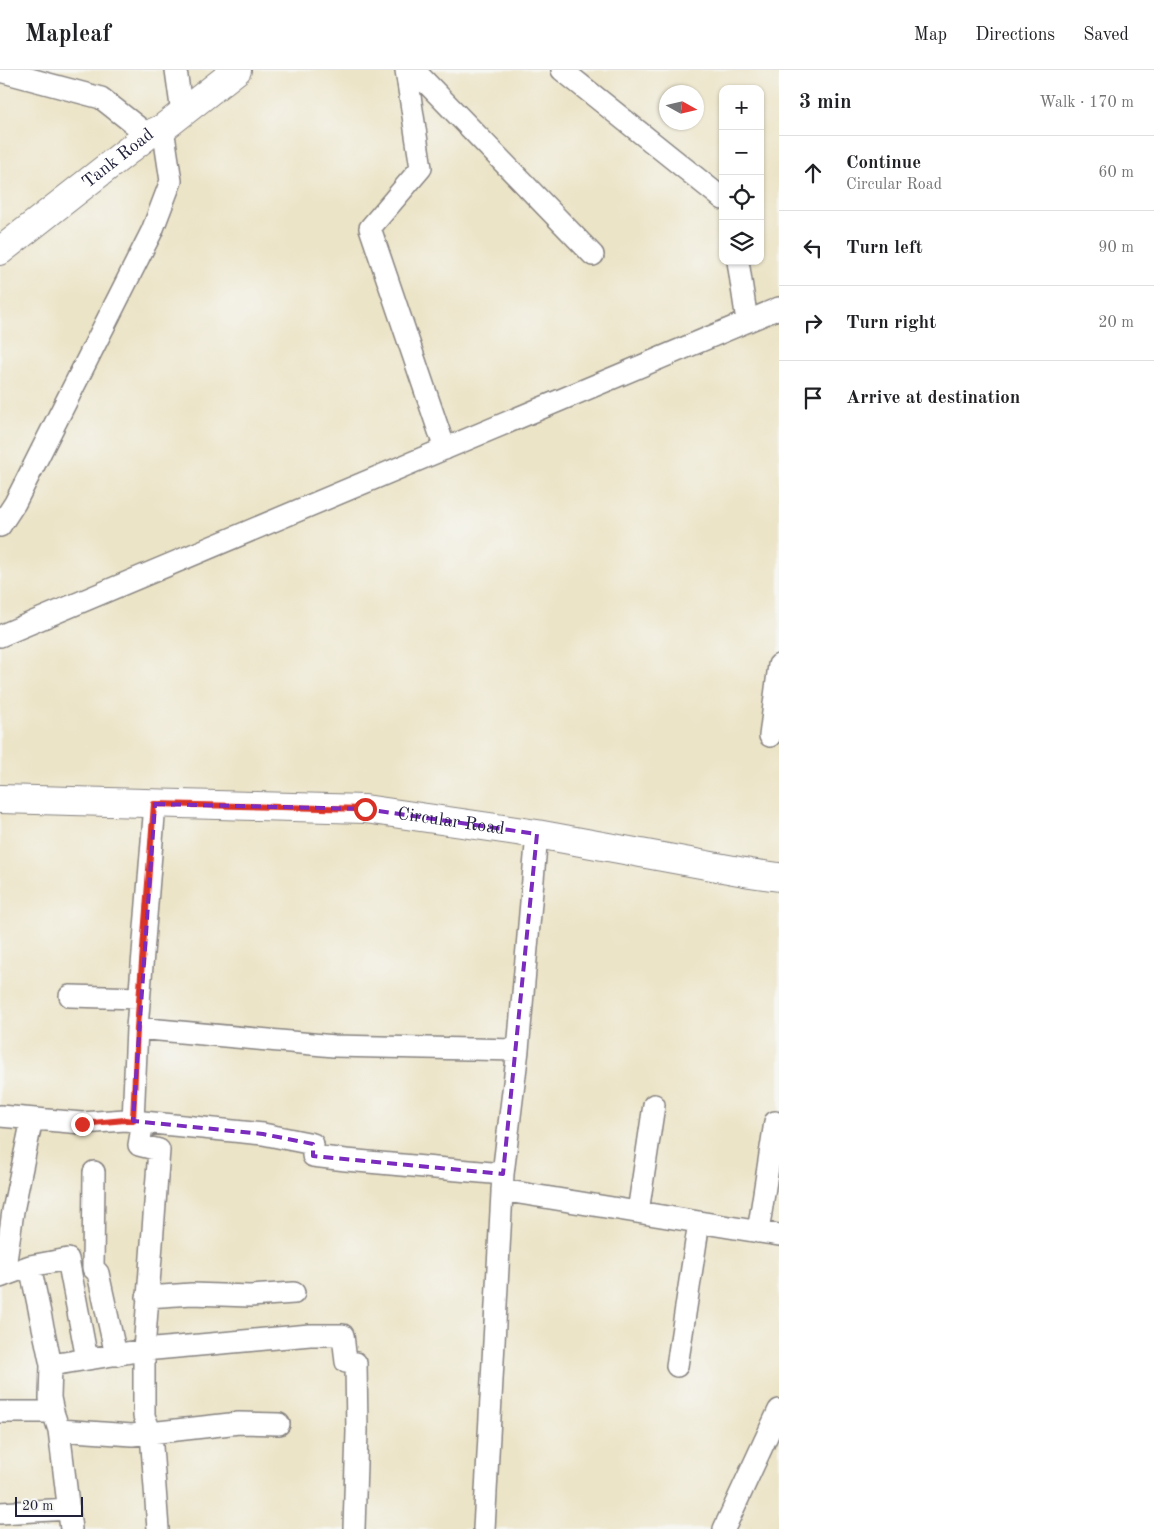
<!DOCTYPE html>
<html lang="en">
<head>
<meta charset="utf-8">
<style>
  :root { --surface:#fff; --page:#f2f2f2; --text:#202124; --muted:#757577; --line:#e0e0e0 }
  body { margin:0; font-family:"Old Standard TT",serif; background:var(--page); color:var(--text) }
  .controls { position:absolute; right:15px; top:15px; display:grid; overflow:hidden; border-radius:10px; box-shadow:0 1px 4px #0004 }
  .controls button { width:45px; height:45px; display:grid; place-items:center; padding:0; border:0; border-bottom:1px solid var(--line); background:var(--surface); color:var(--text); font:25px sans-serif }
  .compass { position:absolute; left:659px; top:15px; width:45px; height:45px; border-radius:50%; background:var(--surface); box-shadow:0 1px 4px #0004; rotate:98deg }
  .scale { position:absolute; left:15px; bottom:12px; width:68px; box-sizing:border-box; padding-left:5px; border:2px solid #22223b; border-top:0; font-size:14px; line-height:18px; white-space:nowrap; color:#22223b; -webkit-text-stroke:4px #f6f6f2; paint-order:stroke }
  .stop { position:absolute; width:15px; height:15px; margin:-11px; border:4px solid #d93025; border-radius:50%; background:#fff }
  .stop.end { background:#d93025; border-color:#fff; box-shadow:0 1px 5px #0008 }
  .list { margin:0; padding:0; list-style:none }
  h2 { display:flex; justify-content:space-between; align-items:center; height:65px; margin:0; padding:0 20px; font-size:21px }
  h2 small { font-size:16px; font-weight:400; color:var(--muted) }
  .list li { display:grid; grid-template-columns:32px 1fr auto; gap:15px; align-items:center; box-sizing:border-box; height:75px; padding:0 20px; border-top:1px solid var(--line) }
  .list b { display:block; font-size:19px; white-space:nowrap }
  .list p { margin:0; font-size:16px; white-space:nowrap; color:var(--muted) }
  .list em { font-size:16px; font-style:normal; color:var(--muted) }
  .icon { flex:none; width:28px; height:28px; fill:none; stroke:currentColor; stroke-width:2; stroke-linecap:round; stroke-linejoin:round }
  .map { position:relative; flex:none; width:779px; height:1459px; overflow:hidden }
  header { display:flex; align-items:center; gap:30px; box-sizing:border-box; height:70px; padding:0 25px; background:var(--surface); border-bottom:1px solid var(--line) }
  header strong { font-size:24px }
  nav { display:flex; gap:28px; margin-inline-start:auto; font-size:18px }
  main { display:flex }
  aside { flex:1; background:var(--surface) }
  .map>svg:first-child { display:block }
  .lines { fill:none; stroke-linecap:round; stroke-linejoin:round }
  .minor-casing { stroke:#878381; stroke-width:24 }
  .primary-casing { stroke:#878381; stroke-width:30 }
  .trunk-casing { stroke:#878381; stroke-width:30 }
  .minor { stroke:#fff; stroke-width:21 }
  .primary { stroke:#fff; stroke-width:28 }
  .trunk { stroke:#fff; stroke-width:28 }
  .route { stroke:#d93025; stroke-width:6 }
  .marked { fill:none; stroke:#7b2cbf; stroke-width:4; stroke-dasharray:10 6; stroke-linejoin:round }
  .labels { text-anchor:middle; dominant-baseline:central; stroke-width:4.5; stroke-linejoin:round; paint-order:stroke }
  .street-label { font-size:18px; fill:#22223b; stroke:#f6f6f2 }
</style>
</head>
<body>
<header>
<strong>Mapleaf</strong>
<nav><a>Map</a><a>Directions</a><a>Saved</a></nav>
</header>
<main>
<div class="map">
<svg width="779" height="1459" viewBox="0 0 779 1459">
  <rect width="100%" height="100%" fill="#f6f6f2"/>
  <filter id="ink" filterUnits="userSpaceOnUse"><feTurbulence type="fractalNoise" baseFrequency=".02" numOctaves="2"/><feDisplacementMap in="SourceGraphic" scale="10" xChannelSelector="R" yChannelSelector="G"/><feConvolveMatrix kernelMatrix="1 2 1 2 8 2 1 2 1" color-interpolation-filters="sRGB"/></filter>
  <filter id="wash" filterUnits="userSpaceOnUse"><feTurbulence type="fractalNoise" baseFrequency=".0096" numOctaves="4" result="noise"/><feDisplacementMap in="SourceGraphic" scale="20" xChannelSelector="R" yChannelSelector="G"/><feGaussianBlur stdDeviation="1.12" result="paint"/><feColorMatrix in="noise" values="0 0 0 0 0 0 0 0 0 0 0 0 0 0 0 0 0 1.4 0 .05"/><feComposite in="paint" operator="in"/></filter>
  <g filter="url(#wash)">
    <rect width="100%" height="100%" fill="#ece4c7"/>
  </g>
  <g filter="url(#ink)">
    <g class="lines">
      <defs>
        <path id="minor" d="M176 0 182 43
          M406 0 421 98 370 158 445 379
          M414 0 593 185
          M562 0 723 129
          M0 1 101 28 148 65
          M738 191 747 251
          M0 456 15 433 152 161 171 111 163 58
          M0 566 779 238
          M770 666 779 595
          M70 926 139 928
          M137 958 334 976 518 980
          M0 1046 82 1053 125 1050 143 1052 263 1064 313 1074V1086L346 1090 503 1104
          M133 1051 137 958 155 734
          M143 1052 139 1075 159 1080 144 1280V1346L151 1363 158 1459
          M94 1102 93 1198 98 1203 116 1285
          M502 1120 779 1165
          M638 1142 654 1035
          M758 1162 775 1052
          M30 1196 51 1295 50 1328 53 1342 59 1360 71 1459
          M4 1205 13 1141 32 1049
          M0 1207 30 1196 68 1189 87 1289
          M147 1227 192 1224 250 1226 294 1223
          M51 1295 144 1280 310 1265H343L346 1292 356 1293 357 1361 354 1459
          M677 1296 699 1152
          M0 1342H53
          M59 1360 132 1365 239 1353 279 1354
          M0 1443 69 1439
          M484 1459 503 1104 518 980 537 764
          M724 1459 779 1340"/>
        <g id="primary">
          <path id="s1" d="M0 729 365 739 537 764 750 803 779 807"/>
        </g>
        <g id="trunk">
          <path id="s2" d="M0 181 148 65 163 58 237 0"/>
        </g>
      </defs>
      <use href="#minor" class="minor-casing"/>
      <use href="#primary" class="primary-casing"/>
      <use href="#trunk" class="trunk-casing"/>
      <use href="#minor" class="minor"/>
      <use href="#primary" class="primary"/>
      <use href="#trunk" class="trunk"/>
    </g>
  </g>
  <g class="lines" filter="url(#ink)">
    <path class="route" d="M82 1054 125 1050 133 1051 137 958 154 734 365 739"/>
  </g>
  <path class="marked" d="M155 734 365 739 537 764 503 1104 313 1086V1074L263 1064 133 1051Z"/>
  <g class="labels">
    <g class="street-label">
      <text stroke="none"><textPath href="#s2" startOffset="150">Tank Road</textPath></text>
      <text stroke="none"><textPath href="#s1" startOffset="452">Circular Road</textPath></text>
    </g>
  </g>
</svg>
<div class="controls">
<button>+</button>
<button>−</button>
<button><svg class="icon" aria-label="locate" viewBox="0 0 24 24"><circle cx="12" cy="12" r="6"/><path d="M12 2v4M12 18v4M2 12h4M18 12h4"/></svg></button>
<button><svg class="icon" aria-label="layers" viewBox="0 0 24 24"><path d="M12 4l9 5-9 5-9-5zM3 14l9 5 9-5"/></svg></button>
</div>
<svg class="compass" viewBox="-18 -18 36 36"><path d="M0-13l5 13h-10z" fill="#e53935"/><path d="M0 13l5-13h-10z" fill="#757577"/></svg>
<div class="scale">20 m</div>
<div class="stop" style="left:365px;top:739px"></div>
<div class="stop end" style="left:82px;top:1054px"></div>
</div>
<aside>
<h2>3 min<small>Walk · 170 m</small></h2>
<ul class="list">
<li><svg class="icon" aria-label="ahead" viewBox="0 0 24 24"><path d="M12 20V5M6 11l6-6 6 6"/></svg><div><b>Continue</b><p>Circular Road</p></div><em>60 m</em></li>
<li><svg class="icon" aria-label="left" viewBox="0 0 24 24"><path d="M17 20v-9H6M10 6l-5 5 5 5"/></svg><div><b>Turn left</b></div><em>90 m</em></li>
<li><svg class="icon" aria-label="right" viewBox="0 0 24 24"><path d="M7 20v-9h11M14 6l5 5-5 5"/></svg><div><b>Turn right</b></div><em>20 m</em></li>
<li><svg class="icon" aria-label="arrive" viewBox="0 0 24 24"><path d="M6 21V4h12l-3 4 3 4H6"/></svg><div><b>Arrive at destination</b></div></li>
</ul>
</aside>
</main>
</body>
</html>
